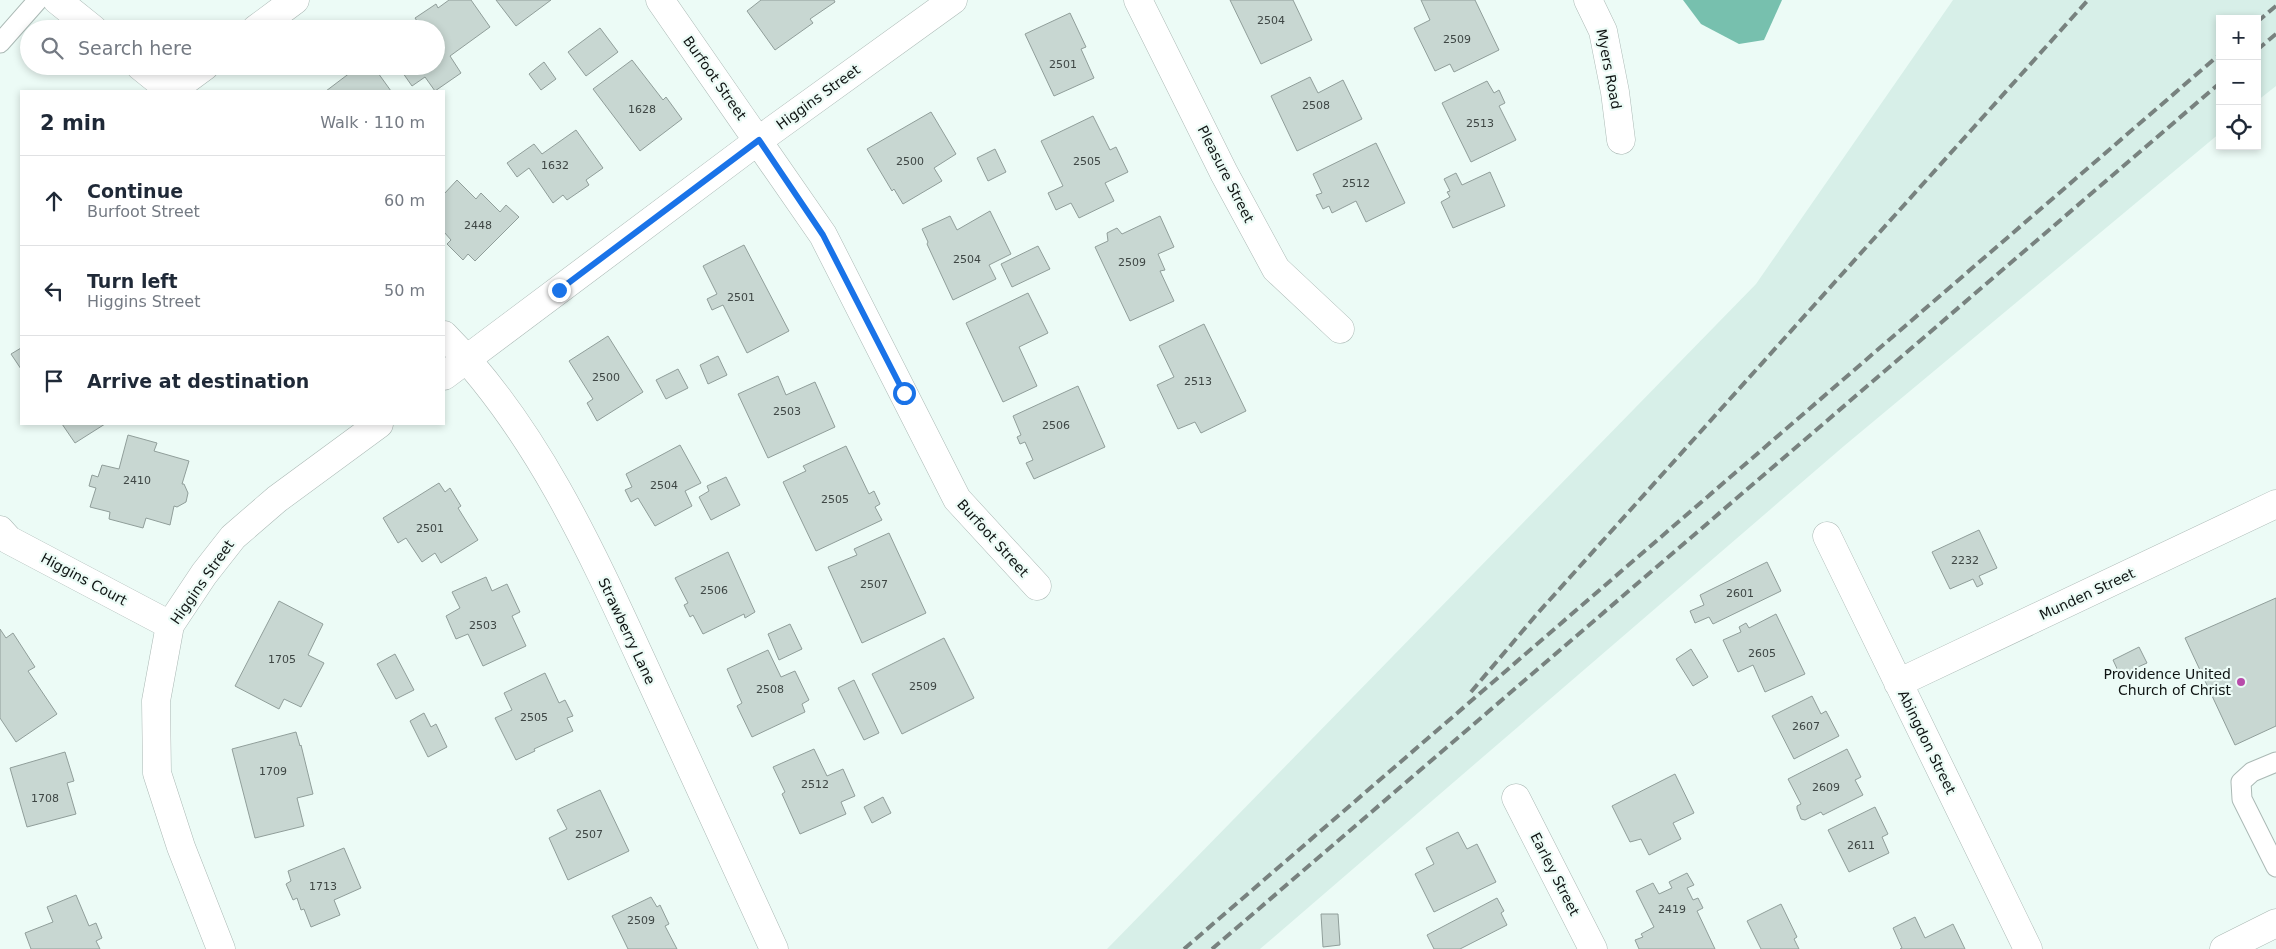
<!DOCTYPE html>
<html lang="en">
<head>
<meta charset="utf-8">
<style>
  :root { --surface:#fff; --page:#f2f2f3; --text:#1f2937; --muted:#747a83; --line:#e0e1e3 }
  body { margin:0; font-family:"DejaVu Sans",sans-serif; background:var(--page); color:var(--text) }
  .controls { position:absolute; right:15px; top:15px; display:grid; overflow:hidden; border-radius:0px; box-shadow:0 2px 8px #0003 }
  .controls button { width:45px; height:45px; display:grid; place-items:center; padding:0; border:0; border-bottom:1px solid var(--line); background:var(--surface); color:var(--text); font:25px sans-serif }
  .stop { position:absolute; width:15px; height:15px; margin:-11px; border:4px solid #1a73e8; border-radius:50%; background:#fff }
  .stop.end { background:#1a73e8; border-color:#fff; box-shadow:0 1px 5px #0008 }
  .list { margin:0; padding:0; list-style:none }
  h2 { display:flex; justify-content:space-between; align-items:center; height:65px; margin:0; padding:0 20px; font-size:21px }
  h2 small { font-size:16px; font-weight:400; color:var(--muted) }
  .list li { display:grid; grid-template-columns:32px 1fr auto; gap:15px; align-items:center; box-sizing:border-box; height:90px; padding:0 20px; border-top:1px solid var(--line) }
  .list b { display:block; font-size:19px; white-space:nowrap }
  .list p { margin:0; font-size:16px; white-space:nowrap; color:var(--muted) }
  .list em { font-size:16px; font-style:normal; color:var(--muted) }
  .icon { flex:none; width:28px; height:28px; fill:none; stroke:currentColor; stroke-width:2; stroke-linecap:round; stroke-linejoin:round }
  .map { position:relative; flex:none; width:2276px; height:949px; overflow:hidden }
  .search { position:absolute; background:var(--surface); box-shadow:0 2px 8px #0003; left:20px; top:20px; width:425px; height:55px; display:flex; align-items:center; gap:12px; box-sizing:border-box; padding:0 18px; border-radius:28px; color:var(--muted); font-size:19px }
  .panel { position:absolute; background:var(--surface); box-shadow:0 2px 8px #0003; left:20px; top:90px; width:425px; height:335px; border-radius:0px }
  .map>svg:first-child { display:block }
  .built { fill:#d7efe8 }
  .water { fill:#77c0ae }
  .building { fill:#c8d7d2; stroke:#909e9a }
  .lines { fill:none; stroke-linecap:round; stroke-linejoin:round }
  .lane-casing { stroke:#abb9b5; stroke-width:21 }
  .street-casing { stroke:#abb9b5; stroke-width:29 }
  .lane { stroke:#fff; stroke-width:19 }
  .street { stroke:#fff; stroke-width:28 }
  .rail { stroke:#78827f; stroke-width:4; stroke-dasharray:10 5; stroke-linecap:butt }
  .route { stroke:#1a73e8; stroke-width:6 }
  .poi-dot { fill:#b84baa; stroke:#ecfbf6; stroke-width:2 }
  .labels { text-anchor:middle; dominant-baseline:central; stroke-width:4.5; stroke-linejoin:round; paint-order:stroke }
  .number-label { font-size:11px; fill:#3e4644 }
  .street-label { font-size:14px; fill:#101514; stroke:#ecfbf6 }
  .poi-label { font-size:14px; fill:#101514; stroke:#ecfbf6; text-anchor:end }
</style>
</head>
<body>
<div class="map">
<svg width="2276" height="949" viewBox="0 0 2276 949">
  <rect width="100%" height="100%" fill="#ecfbf6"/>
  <path class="built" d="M1953 0H2276V86L2257 101V19H2220V133L1844 446 1260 949H1107L1756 284Z"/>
  <path class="water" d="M1683 0H1782L1764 40 1739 44 1701 24Z"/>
  <path class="building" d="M449 0H471L490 27 450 56 461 73 435 91 425 77 412 86 398 66H436V29H412L419 24 415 18 436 4 438 8Z
    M496 0H551L516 26Z
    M761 0H834L835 2 810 19 813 23 775 50 747 11Z
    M1230 0H1293L1312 40 1261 64Z
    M1421 0H1475L1499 50 1454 72 1450 64 1435 71 1414 28 1430 20Z
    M1070 13 1086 47 1081 49 1094 78 1054 96 1025 34Z
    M600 28 618 52 586 76 568 52Z
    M632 60 663 100 666 97 682 119 640 151 593 89Z
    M544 62 556 79 541 90 529 74Z
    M359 66H373L391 91H326Z
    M1310 77 1318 93 1343 80 1362 119 1297 151 1271 96Z
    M1487 81 1494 93 1499 90 1505 103 1499 106 1516 140 1471 162 1442 103Z
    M931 112 956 154 934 168 942 181 903 204 894 189 892 191 867 149Z
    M1093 116 1110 150 1116 147 1128 172 1105 183 1114 201 1079 218 1071 203 1056 210 1048 193 1063 186 1041 141Z
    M576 130 603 168 586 180 589 185 567 200 563 195 553 203 529 168 517 177 507 163 534 144 542 154Z
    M1376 143 1405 203 1366 222 1356 201 1332 213 1329 206 1323 209 1316 195 1322 193 1313 174Z
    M995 149 1006 172 988 181 977 158Z
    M1490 172 1505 206 1453 228 1441 202 1450 197 1447 192 1450 191 1444 179 1456 173 1462 185Z
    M457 180 476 199 481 193 500 212 506 205 519 217 475 261 468 254 463 260 447 244 451 240 444 232V194Z
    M990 211 1011 254 989 265 996 279 953 300 927 244 928 242 922 229 950 216 957 230Z
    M1160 216 1174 247 1158 254 1165 270 1160 271 1174 301 1130 321 1095 247 1108 241 1107 233 1117 228 1122 234Z
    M744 245 789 331 747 353 723 305 712 310 707 299 717 294 703 266Z
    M1038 246 1050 269 1012 287 1001 264Z
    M1028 293 1048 333 1019 347 1037 386 1003 402 966 323Z
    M1204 324 1246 411 1201 433 1195 422 1178 429 1157 385 1174 377 1159 346Z
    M608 336 643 392 597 421 587 403 593 399 569 361Z
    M21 348V369L11 354Z
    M718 356 727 375 708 384 700 365Z
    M678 369 688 388 666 399 656 380Z
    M778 376 786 395 815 382 835 427 768 458 738 394Z
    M1078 386 1105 447 1034 479 1026 463 1033 460 1025 442 1020 444 1017 437 1021 435 1013 416Z
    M62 424H105L75 443Z
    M128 435 157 443 154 451 189 461 182 484H184L188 493 186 502 177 507 174 506 170 525 146 518 143 528 109 519 110 512 90 507 96 488 89 486 92 475 98 477 102 465 119 469Z
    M680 445 701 483 685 491 692 506 655 526 638 498 631 502 625 490 632 487 626 474Z
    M846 446 869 494 874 491 880 504 875 507 882 520 816 551 783 482 806 471 803 466Z
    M726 477 740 505 711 520 699 497 709 491 707 486Z
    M439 483 445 492 450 488 461 506 458 508 478 540 441 563 435 553 422 562 406 538 398 543 383 518Z
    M1979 530 1997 568 1979 576 1983 584 1977 587 1973 579 1950 589 1932 552Z
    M889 533 926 613 862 643 828 567 857 555 854 549Z
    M728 552 755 612 745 618 744 614 703 634 693 615 690 617 684 605 688 603 675 578Z
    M1767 562 1781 591 1713 624 1709 617 1695 623 1690 611 1704 605 1700 595Z
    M486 577 492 591 507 584 520 612 512 616 526 646 483 666 468 634 456 639 446 616 460 608 452 592Z
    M2276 598V726L2235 745 2185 638Z
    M279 601 323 624 308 655 324 663 301 707 284 699 279 709 235 686Z
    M1776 614 1805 674 1765 692 1753 665 1738 672 1723 640 1741 632 1739 627 1746 623 1749 628Z
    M790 624 802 649 779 660 768 634Z
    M0 629 6 638 13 633 35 667 28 671 57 714 16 742 0 718Z
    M944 638 974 698 902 734 872 674Z
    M2139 647 2147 663 2120 675 2113 660Z
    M1691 649 1708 677 1693 686 1676 659Z
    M768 650 781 677 795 671 809 700 802 704 805 712 752 737 737 706 742 703 727 669Z
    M395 654 414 690 396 699 377 664Z
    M545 673 559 703 565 700 573 716 567 718 573 731 534 749 535 751 516 760 495 718 512 710 504 693Z
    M854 680 879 733 864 740 838 688Z
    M1812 696 1821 714 1826 711 1839 736 1794 759 1772 716Z
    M424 713 431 727 436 724 447 747 428 757 410 721Z
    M296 732 300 746 301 745 313 794 297 798 304 826 255 838 232 749Z
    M814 749 827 776 843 769 855 796 841 802 846 814 800 834 782 794 785 792 773 767Z
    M1847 749 1861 777 1855 780 1863 795 1823 815 1821 812 1805 820 1801 819 1797 809V806L1801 804 1788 779Z
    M65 752 74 781 67 783 76 814 27 827 10 768Z
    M1675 774 1694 813 1673 823 1681 839 1649 855 1641 839 1630 842 1612 806Z
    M600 790 629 851 568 880 549 838 567 829 557 810Z
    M883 797 891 813 872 823 864 807Z
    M1875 807 1888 834 1882 837 1889 853 1849 872 1828 830Z
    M1458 832 1467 849 1477 844 1496 882 1434 912 1415 874 1434 864 1426 848Z
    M344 848 361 888 334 900 340 915 311 927 304 909 301 910 297 898 293 900 286 884 291 881 288 871Z
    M1687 873 1694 885 1687 888 1693 900 1698 898 1703 908 1697 911 1715 949H1639L1635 940 1643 937 1641 934 1654 927 1636 891 1653 883 1659 894 1672 888 1669 882Z
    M76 895 89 926 96 923 102 938 96 941 100 949H31L25 933 53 922 47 907Z
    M651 897 657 907 660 905 669 924 665 926 677 949H628L612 916Z
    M1497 898 1504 911 1501 913 1507 925 1460 949H1434L1427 935Z
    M1781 904 1797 937 1794 939 1799 949H1761L1747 921Z
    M1321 914H1338L1340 945 1323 947Z
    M1915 917 1925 938 1953 924 1965 949H1900L1902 948 1893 928Z"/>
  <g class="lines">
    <defs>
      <path id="lane" d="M0 43 38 0
        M2276 762 2252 772 2241 782 2242 799 2276 867"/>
      <path id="street" d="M57 0 93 29
        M660 0 823 235 957 499 1037 586
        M1138 0 1224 173 1276 269 1340 329
        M1588 0 1603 31 1615 92 1621 140
        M256 29 295 0
        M140 66 171 91 205 66
        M444 335C539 431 595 559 651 681 692 770 733 860 774 949
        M444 376 759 140 953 0
        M0 530 9 540 170 625
        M1827 536 2028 949
        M1898 683 2276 504
        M1516 798 1593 949
        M221 949 181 847 157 773 156 701 170 625 204 574 233 537 277 499 379 424
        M2224 949 2276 923"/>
    </defs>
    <use href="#lane" class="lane-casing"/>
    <use href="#street" class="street-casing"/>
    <use href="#lane" class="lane"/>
    <use href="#street" class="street"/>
    <path class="rail" d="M2257 22 2276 6
      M2257 50 2276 34
      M1471 692 1537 614 2088 0
      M1184 949 2220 54
      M1212 949 2220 83"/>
  </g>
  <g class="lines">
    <path class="route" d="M559 290 759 140 823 235 904 393"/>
  </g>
  <circle class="poi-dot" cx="2241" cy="682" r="5"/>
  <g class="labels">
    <g class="number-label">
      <text x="1271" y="20">2504</text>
      <text x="1457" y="39">2509</text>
      <text x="1063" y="64">2501</text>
      <text x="1316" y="105">2508</text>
      <text x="642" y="109">1628</text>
      <text x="1480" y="123">2513</text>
      <text x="910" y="161">2500</text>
      <text x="1087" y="161">2505</text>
      <text x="555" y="165">1632</text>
      <text x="1356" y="183">2512</text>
      <text x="478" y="225">2448</text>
      <text x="967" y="259">2504</text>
      <text x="1132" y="262">2509</text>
      <text x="741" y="297">2501</text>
      <text x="606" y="377">2500</text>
      <text x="1198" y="381">2513</text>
      <text x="787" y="411">2503</text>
      <text x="1056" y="425">2506</text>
      <text x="137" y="480">2410</text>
      <text x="664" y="485">2504</text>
      <text x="835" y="499">2505</text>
      <text x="430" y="528">2501</text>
      <text x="1965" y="560">2232</text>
      <text x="874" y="584">2507</text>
      <text x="714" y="590">2506</text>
      <text x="1740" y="593">2601</text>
      <text x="483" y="625">2503</text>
      <text x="1762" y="653">2605</text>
      <text x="282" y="659">1705</text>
      <text x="923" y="686">2509</text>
      <text x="770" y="689">2508</text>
      <text x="534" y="717">2505</text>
      <text x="1806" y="726">2607</text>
      <text x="273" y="771">1709</text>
      <text x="815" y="784">2512</text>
      <text x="1826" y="787">2609</text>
      <text x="45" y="798">1708</text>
      <text x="589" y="834">2507</text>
      <text x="1861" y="845">2611</text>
      <text x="323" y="886">1713</text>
      <text x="1672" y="909">2419</text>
      <text x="641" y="920">2509</text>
    </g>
    <g class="street-label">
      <text transform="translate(1609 69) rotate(79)">Myers Road</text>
      <text transform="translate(715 78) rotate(55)">Burfoot Street</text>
      <text transform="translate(818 97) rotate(-36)">Higgins Street</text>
      <text transform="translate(1226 174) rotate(63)">Pleasure Street</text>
      <text transform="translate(993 538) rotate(48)">Burfoot Street</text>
      <text transform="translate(84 579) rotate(28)">Higgins Court</text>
      <text transform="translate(202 582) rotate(-55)">Higgins Street</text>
      <text transform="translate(2087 594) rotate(-25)">Munden Street</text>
      <text transform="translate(627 631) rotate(65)">Strawberry Lane</text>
      <text transform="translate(1927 742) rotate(64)">Abingdon Street</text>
      <text transform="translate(1555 874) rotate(63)">Earley Street</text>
    </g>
    <g class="poi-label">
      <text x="2231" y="674">Providence United<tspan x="2231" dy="16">Church of Christ</tspan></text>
    </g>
  </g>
</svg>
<div class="controls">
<button>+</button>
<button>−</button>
<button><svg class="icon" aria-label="locate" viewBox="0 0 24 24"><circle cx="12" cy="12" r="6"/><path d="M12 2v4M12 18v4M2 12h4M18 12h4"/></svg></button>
</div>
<div class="stop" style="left:904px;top:393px"></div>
<div class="stop end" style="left:559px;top:290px"></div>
<div class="search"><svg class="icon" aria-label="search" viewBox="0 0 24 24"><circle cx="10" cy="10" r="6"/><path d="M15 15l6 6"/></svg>Search here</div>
<section class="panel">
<h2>2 min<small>Walk · 110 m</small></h2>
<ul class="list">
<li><svg class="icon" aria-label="ahead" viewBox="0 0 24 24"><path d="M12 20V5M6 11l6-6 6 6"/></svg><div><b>Continue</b><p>Burfoot Street</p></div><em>60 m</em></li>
<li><svg class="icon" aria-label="left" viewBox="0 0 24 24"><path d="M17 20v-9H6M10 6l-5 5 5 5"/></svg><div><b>Turn left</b><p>Higgins Street</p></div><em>50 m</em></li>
<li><svg class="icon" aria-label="arrive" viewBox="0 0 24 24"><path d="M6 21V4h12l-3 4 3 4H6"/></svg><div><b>Arrive at destination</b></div></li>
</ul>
</section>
</div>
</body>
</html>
